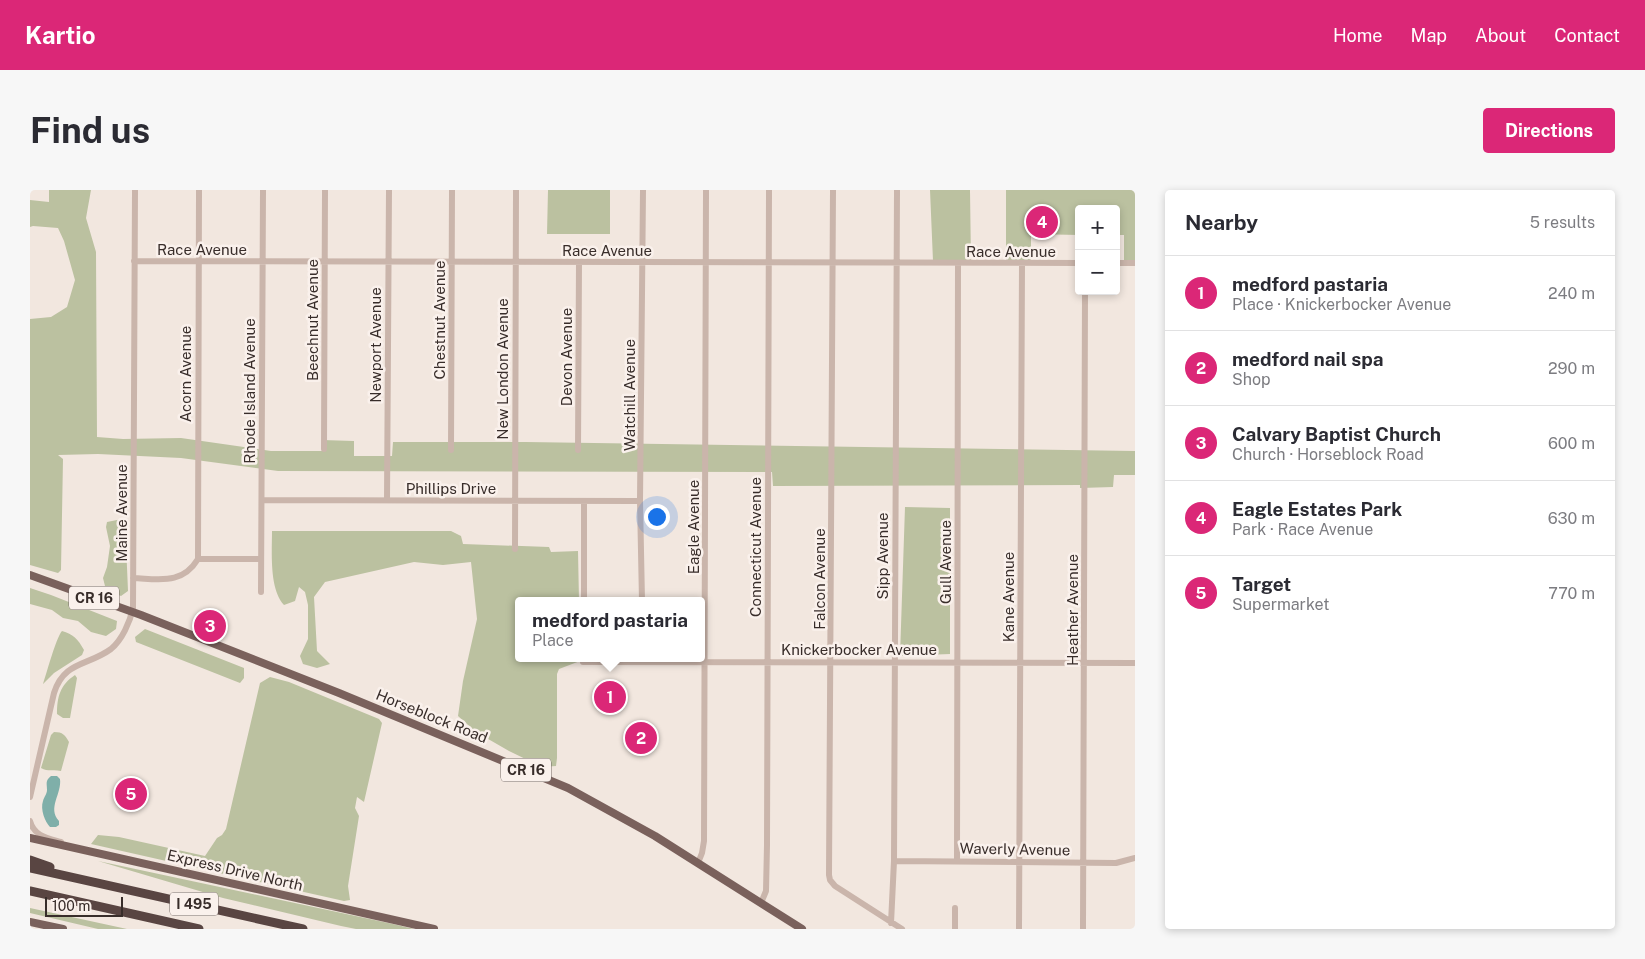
<!DOCTYPE html>
<html lang="en">
<head>
<meta charset="utf-8">
<style>
  :root { --surface:#fff; --page:#f7f7f7; --text:#2b2b33; --muted:#7c7c81; --line:#e1e1e2; --accent:#db2777 }
  body { margin:0; font-family:"Public Sans",sans-serif; background:var(--page); color:var(--text) }
  .controls { position:absolute; right:15px; top:15px; display:grid; overflow:hidden; border-radius:5px; box-shadow:0 2px 8px #0003 }
  .controls button { width:45px; height:45px; display:grid; place-items:center; padding:0; border:0; border-bottom:1px solid var(--line); background:var(--surface); color:var(--text); font:25px sans-serif }
  .scale { position:absolute; left:15px; bottom:12px; width:78px; box-sizing:border-box; padding-left:5px; border:2px solid #382d2a; border-top:0; font-size:14px; line-height:18px; white-space:nowrap; color:#382d2a; -webkit-text-stroke:4px #faf1ec; paint-order:stroke }
  .you { position:absolute; left:626px; top:326px; width:18px; height:18px; margin:-12px; border:4px solid #fff; border-radius:50%; background:#1a73e8; box-shadow:0 0 0 8px #1a73e833 }
  .badge { display:grid; place-items:center; width:32px; height:32px; border-radius:50%; background:var(--accent); color:#fff; font-size:16px; font-weight:700 }
  .pin { position:absolute; translate:-50% -50%; border:2px solid #fff; box-shadow:0 1px 5px #0006 }
  .popup { position:absolute; left:485px; top:407px; width:190px; height:65px; box-sizing:border-box; display:grid; place-content:center; border-radius:5px; background:var(--surface); filter:drop-shadow(0 1px 4px #0005); font-size:16px; white-space:nowrap; color:var(--muted) }
  .popup b { font-size:19px; color:var(--text) }
  .popup::after { content:''; position:absolute; left:50%; top:100%; margin-left:-10px; border:10px solid transparent; border-top-color:var(--surface) }
  .list { margin:0; padding:0; list-style:none }
  h2 { display:flex; justify-content:space-between; align-items:center; height:65px; margin:0; padding:0 20px; font-size:21px }
  h2 small { font-size:16px; font-weight:400; color:var(--muted) }
  .list li { display:grid; grid-template-columns:32px 1fr auto; gap:15px; align-items:center; box-sizing:border-box; height:75px; padding:0 20px; border-top:1px solid var(--line) }
  .list b { display:block; font-size:19px; white-space:nowrap }
  .list p { margin:0; font-size:16px; white-space:nowrap; color:var(--muted) }
  .list em { font-size:16px; font-style:normal; color:var(--muted) }
  .map { position:relative; flex:none; width:1105px; height:739px; overflow:hidden; border-radius:5px }
  header { display:flex; align-items:center; gap:30px; box-sizing:border-box; height:70px; padding:0 25px; background:var(--accent); color:#fff }
  header strong { font-size:24px }
  nav { display:flex; gap:28px; margin-inline-start:auto; font-size:18px }
  .intro { display:flex; align-items:center; justify-content:space-between; box-sizing:border-box; height:120px; padding:0 30px }
  h1 { margin:0; font-size:35px }
  .button { padding:12px 22px; border-radius:5px; background:var(--accent); color:#fff; font-size:18px; font-weight:700 }
  main { display:flex; gap:30px; padding:0 30px }
  aside { flex:1; background:var(--surface); border-radius:5px; box-shadow:0 2px 8px #0003 }
  .map>svg:first-child { display:block }
  .green { fill:#bbc1a0 }
  .water { fill:#7fafa9 }
  .lines { fill:none; stroke-linecap:round; stroke-linejoin:round }
  .minor { stroke:#cab5ab; stroke-width:6 }
  .major { stroke:#7a615c; stroke-width:8 }
  .highway { stroke:#594542; stroke-width:9 }
  .labels { text-anchor:middle; dominant-baseline:central; stroke-width:5; stroke-linejoin:round; paint-order:stroke }
  .shield { fill:#faf1ec; stroke:#726864; stroke-width:1 }
  .shield-label { font-size:14px; font-weight:bold; fill:#382d2a }
  .street-label { font-size:15px; fill:#382d2a; stroke:#faf1ec }
</style>
</head>
<body>
<header>
<strong>Kartio</strong>
<nav><a>Home</a><a>Map</a><a>About</a><a>Contact</a></nav>
</header>
<div class="intro"><h1>Find us</h1><a class="button">Directions</a></div>
<main>
<div class="map">
<svg width="1105" height="739" viewBox="0 0 1105 739">
  <rect width="100%" height="100%" fill="#f2e7df"/>
  <path class="green" d="M19 0H61L56 28 66 62 67 247 93 249 151 248 241 261H292V250L324 251V266H362L363 252H496L1105 261V285H1084L1083 297 1050 298V295L743 296 742 282 248 281 151 268 68 264 28 265 33 269 31 380 28 383 0 375V129L21 127 37 117 45 90 34 51 28 38 3 36 0 37V10L19 12Z
    M518 0H580V44H517Z
    M900 0H940L941 72 903 71Z
    M976 0H1105V70H1094V45H1086V19H1049V45L1001 44V71H976Z
    M875 317 920 318V464L870 466Z
    M92 329 95 330 98 401 91 406 76 400 73 388 77 377 80 356 76 337 77 332Z
    M242 341H421L431 346 433 354 519 357 521 362 548 361 549 411H489V468H549L550 471 529 479 527 484V568L526 576 512 577 479 561 446 542 428 526 433 491 447 429 441 372 413 375 384 372 295 392 284 407 287 461 300 474 287 478 273 474 270 466 278 449V415L275 402 269 397 265 411 254 415C239 399 242 362 242 341Z
    M0 398 21 405 87 431 86 439 76 446 61 442 48 431 33 428 22 420 0 414Z
    M115 439 214 478V488L210 493 106 452 105 447Z
    M32 441C43 444 48 449 54 460L52 465 24 483 13 494C17 482 26 448 32 441Z
    M45 485 47 488 40 528H33L27 524C27 507 30 495 45 485Z
    M240 487 259 492 349 529 352 533 334 612 327 607 325 618 329 626 318 696 320 710 314 711 61 654 68 645 89 647 175 666 187 648 192 645 196 639 230 493Z
    M24 542C33 542 35 545 39 552L31 581C24 579 18 582 11 578L21 545Z
    M68 671 363 734 384 739H326L311 736 193 708Z
    M0 718 97 739H68L0 723Z"/>
  <path class="water" d="M21 586H27L30 589C32 604 17 618 29 631V635L26 637H20C15 632 10 619 13 611 14 607 17 604 17 600 17 593 15 591 21 586Z"/>
  <g class="lines">
    <path class="minor" d="M803 0 799 685 800 690 805 696 872 739
      M104 71 1049 73
      M1086 73H1105
      M294 259 295 0
      M421 260 422 0
      M548 260 549 73
      M232 310 610 311
      M357 310 359 0
      M485 359 486 0
      M168 369 169 0
      M103 388C130 389 152 395 168 369H231
      M231 402 233 0
      M554 411V311
      M612 411 610 311 613 0
      M553 468V472L1105 473
      M0 607 24 503C34 471 58 476 81 459 92 450 100 432 103 418L105 0
      M0 631C4 646 17 648 31 652
      M927 670 928 74
      M864 671 1086 673 1105 668
      M668 673 672 663 674 651 676 0
      M731 713 736 701 737 655 739 0
      M861 733 864 671 867 0
      M925 739V718
      M989 739 992 74
      M1053 739 1055 101"/>
    <path class="major" d="M0 385 111 425 309 503 538 598 625 646 772 739
      M0 648 404 739
      M0 732 33 739"/>
    <path class="highway" d="M0 670 20 677
      M0 678 273 739
      M0 701 169 739"/>
  </g>
  <g class="labels">
    <g class="shield">
      <rect x="39" y="396.5" width="50" height="23" rx="4"/>
      <rect x="471" y="568.5" width="50" height="23" rx="4"/>
      <rect x="140" y="702.5" width="48" height="23" rx="4"/>
    </g>
    <g class="shield-label">
      <text x="64" y="408">CR 16</text>
      <text x="496" y="580">CR 16</text>
      <text x="164" y="714">I 495</text>
    </g>
    <g class="street-label">
      <text x="172" y="59">Race Avenue</text>
      <text x="577" y="60">Race Avenue</text>
      <text x="981" y="61">Race Avenue</text>
      <text transform="translate(282 130) rotate(-90)">Beechnut Avenue</text>
      <text transform="translate(409 130) rotate(-90)">Chestnut Avenue</text>
      <text transform="translate(345 155) rotate(-90)">Newport Avenue</text>
      <text transform="translate(536 167) rotate(-90)">Devon Avenue</text>
      <text transform="translate(472 179) rotate(-90)">New London Avenue</text>
      <text transform="translate(155 184) rotate(-90)">Acorn Avenue</text>
      <text transform="translate(219 201) rotate(-90)">Rhode Island Avenue</text>
      <text transform="translate(599 205) rotate(-90)">Watchill Avenue</text>
      <text x="421" y="298">Phillips Drive</text>
      <text transform="translate(91 323) rotate(-90)">Maine Avenue</text>
      <text transform="translate(663 337) rotate(-90)">Eagle Avenue</text>
      <text transform="translate(725 357) rotate(-90)">Connecticut Avenue</text>
      <text transform="translate(852 366) rotate(-90)">Sipp Avenue</text>
      <text transform="translate(915 372) rotate(-90)">Gull Avenue</text>
      <text transform="translate(789 389) rotate(-90)">Falcon Avenue</text>
      <text transform="translate(978 407) rotate(-90)">Kane Avenue</text>
      <text transform="translate(1042 420) rotate(-90)">Heather Avenue</text>
      <text x="829" y="459">Knickerbocker Avenue</text>
      <text transform="translate(402 526) rotate(22)">Horseblock Road</text>
      <text transform="translate(985 659) rotate(1)">Waverly Avenue</text>
      <text transform="translate(205 680) rotate(13)">Express Drive North</text>
    </g>
  </g>
</svg>
<div class="controls">
<button>+</button>
<button>−</button>
</div>
<div class="scale">100 m</div>
<div class="you"></div>
<div class="pin badge" style="left:580px;top:507px">1</div>
<div class="popup"><b>medford pastaria</b>Place</div>
<div class="pin badge" style="left:611px;top:548px">2</div>
<div class="pin badge" style="left:180px;top:436px">3</div>
<div class="pin badge" style="left:1012px;top:32px">4</div>
<div class="pin badge" style="left:101px;top:604px">5</div>
</div>
<aside>
<h2>Nearby<small>5 results</small></h2>
<ul class="list">
<li><span class="badge">1</span><div><b>medford pastaria</b><p>Place · Knickerbocker Avenue</p></div><em>240 m</em></li>
<li><span class="badge">2</span><div><b>medford nail spa</b><p>Shop</p></div><em>290 m</em></li>
<li><span class="badge">3</span><div><b>Calvary Baptist Church</b><p>Church · Horseblock Road</p></div><em>600 m</em></li>
<li><span class="badge">4</span><div><b>Eagle Estates Park</b><p>Park · Race Avenue</p></div><em>630 m</em></li>
<li><span class="badge">5</span><div><b>Target</b><p>Supermarket</p></div><em>770 m</em></li>
</ul>
</aside>
</main>
</body>
</html>
